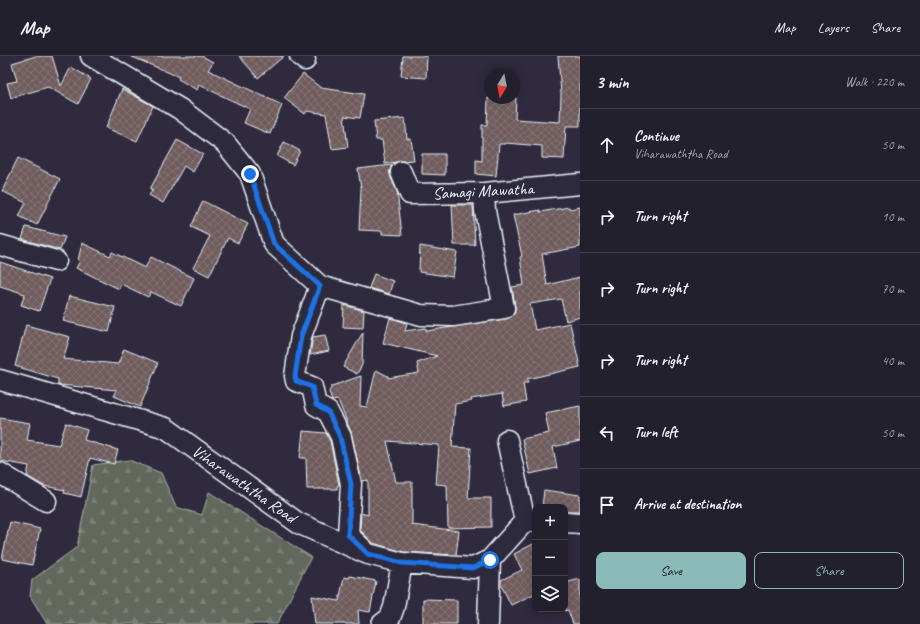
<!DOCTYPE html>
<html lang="en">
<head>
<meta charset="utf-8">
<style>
  :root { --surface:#23202e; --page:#2f2d3a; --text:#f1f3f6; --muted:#a3a3aa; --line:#403e4a; --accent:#8bbbb9 }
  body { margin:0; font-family:Caveat,sans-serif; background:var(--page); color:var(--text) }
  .controls { position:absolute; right:12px; bottom:12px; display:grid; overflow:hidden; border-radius:8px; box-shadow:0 2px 10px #0003 }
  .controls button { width:36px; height:36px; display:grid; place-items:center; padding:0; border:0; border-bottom:1px solid var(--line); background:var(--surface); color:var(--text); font:20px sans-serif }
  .compass { position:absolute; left:484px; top:12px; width:36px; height:36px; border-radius:50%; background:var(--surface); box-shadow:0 2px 10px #0003; rotate:190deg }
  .stop { position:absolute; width:12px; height:12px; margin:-9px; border:3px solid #1a73e8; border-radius:50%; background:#fff }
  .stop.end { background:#1a73e8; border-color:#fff; box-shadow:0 1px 4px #0008 }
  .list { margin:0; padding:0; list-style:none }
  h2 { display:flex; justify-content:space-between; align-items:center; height:52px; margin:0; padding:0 16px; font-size:17px }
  h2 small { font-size:13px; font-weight:400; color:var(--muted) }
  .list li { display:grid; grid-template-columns:26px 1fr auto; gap:12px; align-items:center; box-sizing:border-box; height:72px; padding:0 16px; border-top:1px solid var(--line) }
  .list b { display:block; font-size:15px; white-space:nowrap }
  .list p { margin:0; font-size:13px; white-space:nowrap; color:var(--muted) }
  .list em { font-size:13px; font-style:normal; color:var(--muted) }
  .actions { display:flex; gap:8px; padding:12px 16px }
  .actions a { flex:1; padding:9px 0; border:1px solid var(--accent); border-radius:8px; text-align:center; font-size:14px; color:var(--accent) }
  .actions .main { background:var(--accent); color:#111 }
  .icon { flex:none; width:22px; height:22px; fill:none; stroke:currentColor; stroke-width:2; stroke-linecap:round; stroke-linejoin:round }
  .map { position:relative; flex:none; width:580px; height:568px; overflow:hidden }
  header { display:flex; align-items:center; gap:24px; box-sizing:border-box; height:56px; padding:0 20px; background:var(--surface); border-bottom:1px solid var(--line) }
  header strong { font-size:19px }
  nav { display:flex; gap:22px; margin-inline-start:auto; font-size:14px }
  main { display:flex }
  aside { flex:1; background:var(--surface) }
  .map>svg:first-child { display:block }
  .forest { fill:url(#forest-firs); stroke:#a5adaa }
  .building { fill:url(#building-cross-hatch); stroke:#e8f1f8 }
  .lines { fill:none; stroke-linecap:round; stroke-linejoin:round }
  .minor-casing { stroke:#e8f1f8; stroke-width:23 }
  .minor { stroke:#2f2a3d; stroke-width:20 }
  .route { stroke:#1a73e8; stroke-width:5 }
  .labels { text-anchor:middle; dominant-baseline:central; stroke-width:3; stroke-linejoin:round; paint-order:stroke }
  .street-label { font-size:17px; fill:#e8f1f8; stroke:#2f2a3d }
</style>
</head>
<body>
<header>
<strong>Map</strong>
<nav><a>Map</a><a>Layers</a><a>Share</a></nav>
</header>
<main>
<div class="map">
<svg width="580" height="568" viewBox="0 0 580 568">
  <defs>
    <pattern id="forest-firs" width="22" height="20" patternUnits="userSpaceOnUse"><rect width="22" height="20" fill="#62695c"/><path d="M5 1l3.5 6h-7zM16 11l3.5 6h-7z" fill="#787f74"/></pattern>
    <pattern id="building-cross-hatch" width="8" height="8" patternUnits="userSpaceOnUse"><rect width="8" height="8" fill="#6f5b5c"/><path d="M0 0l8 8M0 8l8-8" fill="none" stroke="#847374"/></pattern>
  </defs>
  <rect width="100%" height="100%" fill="#2f2a3d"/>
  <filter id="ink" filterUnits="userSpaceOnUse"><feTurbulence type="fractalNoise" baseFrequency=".025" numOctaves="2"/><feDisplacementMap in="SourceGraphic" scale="8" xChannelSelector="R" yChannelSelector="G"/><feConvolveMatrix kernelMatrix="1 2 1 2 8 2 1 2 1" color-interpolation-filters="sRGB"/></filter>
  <g filter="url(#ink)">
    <path class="forest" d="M129 404 161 417 176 451 202 459 209 436 311 501 277 568H47L30 540 32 524 77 491 93 409Z"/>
    <path class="building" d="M36 0H52L61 30 71 11 91 23 78 48 48 31 11 42 7 27 17 25 12 7Z
      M130 0H202L213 6 208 14 282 49 270 78 244 67 250 53 199 29 197 34 178 23 179 21Z
      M239 0H284L258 22Z
      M403 0H427L426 22 401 20Z
      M558 0H580V70H566L564 103 542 102V90L505 87V88H499L496 120 476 118V104L482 105V69H487L488 42H516L515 63 560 66 561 38Z
      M303 18 321 32 364 38 360 62 344 60 348 91 332 93 326 58 307 55 305 58 284 42Z
      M122 33 153 50 137 85 106 72Z
      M405 62 407 83H411L414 104 402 105 385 108 382 84H376L374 65Z
      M177 84 203 98 193 116 184 110 163 147 149 139 153 134 150 133Z
      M284 86 300 95 293 109 277 100Z
      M422 98H445V119L422 118Z
      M18 102 60 123 37 169 19 160 26 147 2 135Z
      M392 109 390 114V120L397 135 402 179 382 178V175L359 174 361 133 358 113Z
      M203 145 248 168 238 187 228 182 209 220 193 212 210 180 191 171Z
      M452 149H473L475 189H454Z
      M569 151 570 153 580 151V191L542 198 547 229 580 221V261L566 265 561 243 530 248 535 274 570 267 580 311 527 323 528 327H523L526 346 504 350 502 338 471 343 472 345 455 348 452 391 471 392 468 442H491V471L448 472 447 429 436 428 439 389 387 385 396 426H412V469L459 475 456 499 404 496 373 487 360 474 361 457 368 459V424L362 425 351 376 338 344 332 345 329 336 332 330 361 320 360 350 367 351 376 314 388 320V322L419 317 417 307 437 300 383 287 390 262 407 267 405 275 426 272V275L506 263 511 261 515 256V250L512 231 524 229 520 201 522 200 513 159 540 154V156Z
      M26 171 65 181 60 194 22 183Z
      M82 187 110 200 112 196 145 212 151 201 194 222 181 250 151 236 148 241 121 228 119 233 76 212 80 205 78 204Z
      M420 190 457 196 453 221 419 216Z
      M0 206 50 223 39 255 21 249 25 238 0 230Z
      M374 218 393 225 389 238 369 232Z
      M69 240 115 251 109 276 63 265Z
      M344 249 364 255 363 272 343 271Z
      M26 269 70 281 63 303 118 308 124 293 158 307 140 351 114 340 117 334 59 329H58V323L15 310Z
      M363 276 362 309 357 318 343 311Z
      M325 279 329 295 310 299 313 281Z
      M580 350V385L553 391 557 412 530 418 522 383 549 377 545 357Z
      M0 362 30 367 27 384 59 389 66 367 87 374 84 384 118 394 114 408 90 402 81 441 64 437 65 434 44 430 27 420 29 410 0 405Z
      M303 375 326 377 330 385 339 429 337 430V433H307L306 402H300Z
      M544 434 580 439V455H565V451H542Z
      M10 466 40 473 32 509 2 503Z
      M535 487V539L534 538 511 549 501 529V524L522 514 514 498Z
      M350 520 376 525 370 556 358 554 359 568H315L312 540 339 545 344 521 349 522Z
      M580 523V568H573L568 554 565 555V527Z
      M423 543 457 544V568H423Z"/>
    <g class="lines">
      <defs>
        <path id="minor" d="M91 0 180 53 225 87 250 118 274 188 320 230 421 259 453 260 504 252 485 155 484 137
          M300 0 305 4
          M401 116 410 138 484 137 580 128
          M0 189 56 205
          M320 230 301 280 295 320 296 325 312 331 316 349 328 356 341 381 351 428 348 479 364 494
          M0 324 166 372 298 467 368 498 402 507 473 512 490 504 525 465H535
          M507 384 525 465
          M0 417 46 445
          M565 466 580 467
          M382 568 390 562 394 551 402 507
          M488 568 490 504"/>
      </defs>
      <use href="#minor" class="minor-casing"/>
      <use href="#minor" class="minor"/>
    </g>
  </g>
  <g class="lines" filter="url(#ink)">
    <path class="route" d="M250 118 274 188 320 230 301 280 295 320 296 325 312 331 316 349 328 356 340 381 351 428 348 479 368 498 402 507 473 512 490 504"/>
  </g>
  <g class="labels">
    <g class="street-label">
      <text transform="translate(483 135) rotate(-3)">Samagi Mawatha</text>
      <text transform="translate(244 428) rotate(35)">Viharawaththa Road</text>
    </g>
  </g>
</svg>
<div class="controls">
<button>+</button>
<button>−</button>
<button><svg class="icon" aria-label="layers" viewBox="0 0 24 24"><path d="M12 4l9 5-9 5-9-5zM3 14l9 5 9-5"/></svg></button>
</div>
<svg class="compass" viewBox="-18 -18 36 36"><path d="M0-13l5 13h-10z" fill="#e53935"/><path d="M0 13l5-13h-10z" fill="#a3a3aa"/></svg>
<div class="stop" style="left:490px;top:504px"></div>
<div class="stop end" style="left:250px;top:118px"></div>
</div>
<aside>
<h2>3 min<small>Walk · 220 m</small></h2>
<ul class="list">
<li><svg class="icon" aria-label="ahead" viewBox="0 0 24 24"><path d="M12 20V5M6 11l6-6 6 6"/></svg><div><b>Continue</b><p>Viharawaththa Road</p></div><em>50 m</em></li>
<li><svg class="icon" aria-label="right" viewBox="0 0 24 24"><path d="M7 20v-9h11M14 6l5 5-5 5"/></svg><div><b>Turn right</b></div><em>10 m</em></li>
<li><svg class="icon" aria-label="right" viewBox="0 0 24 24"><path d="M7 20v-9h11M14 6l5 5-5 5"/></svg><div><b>Turn right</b></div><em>70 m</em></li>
<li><svg class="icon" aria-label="right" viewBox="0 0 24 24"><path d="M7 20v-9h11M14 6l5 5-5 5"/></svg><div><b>Turn right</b></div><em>40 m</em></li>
<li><svg class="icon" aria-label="left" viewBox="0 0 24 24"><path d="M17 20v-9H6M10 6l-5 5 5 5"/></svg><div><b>Turn left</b></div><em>50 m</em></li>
<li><svg class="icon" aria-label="arrive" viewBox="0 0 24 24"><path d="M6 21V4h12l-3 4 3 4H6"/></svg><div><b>Arrive at destination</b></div></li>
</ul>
<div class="actions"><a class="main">Save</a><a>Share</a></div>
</aside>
</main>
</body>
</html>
